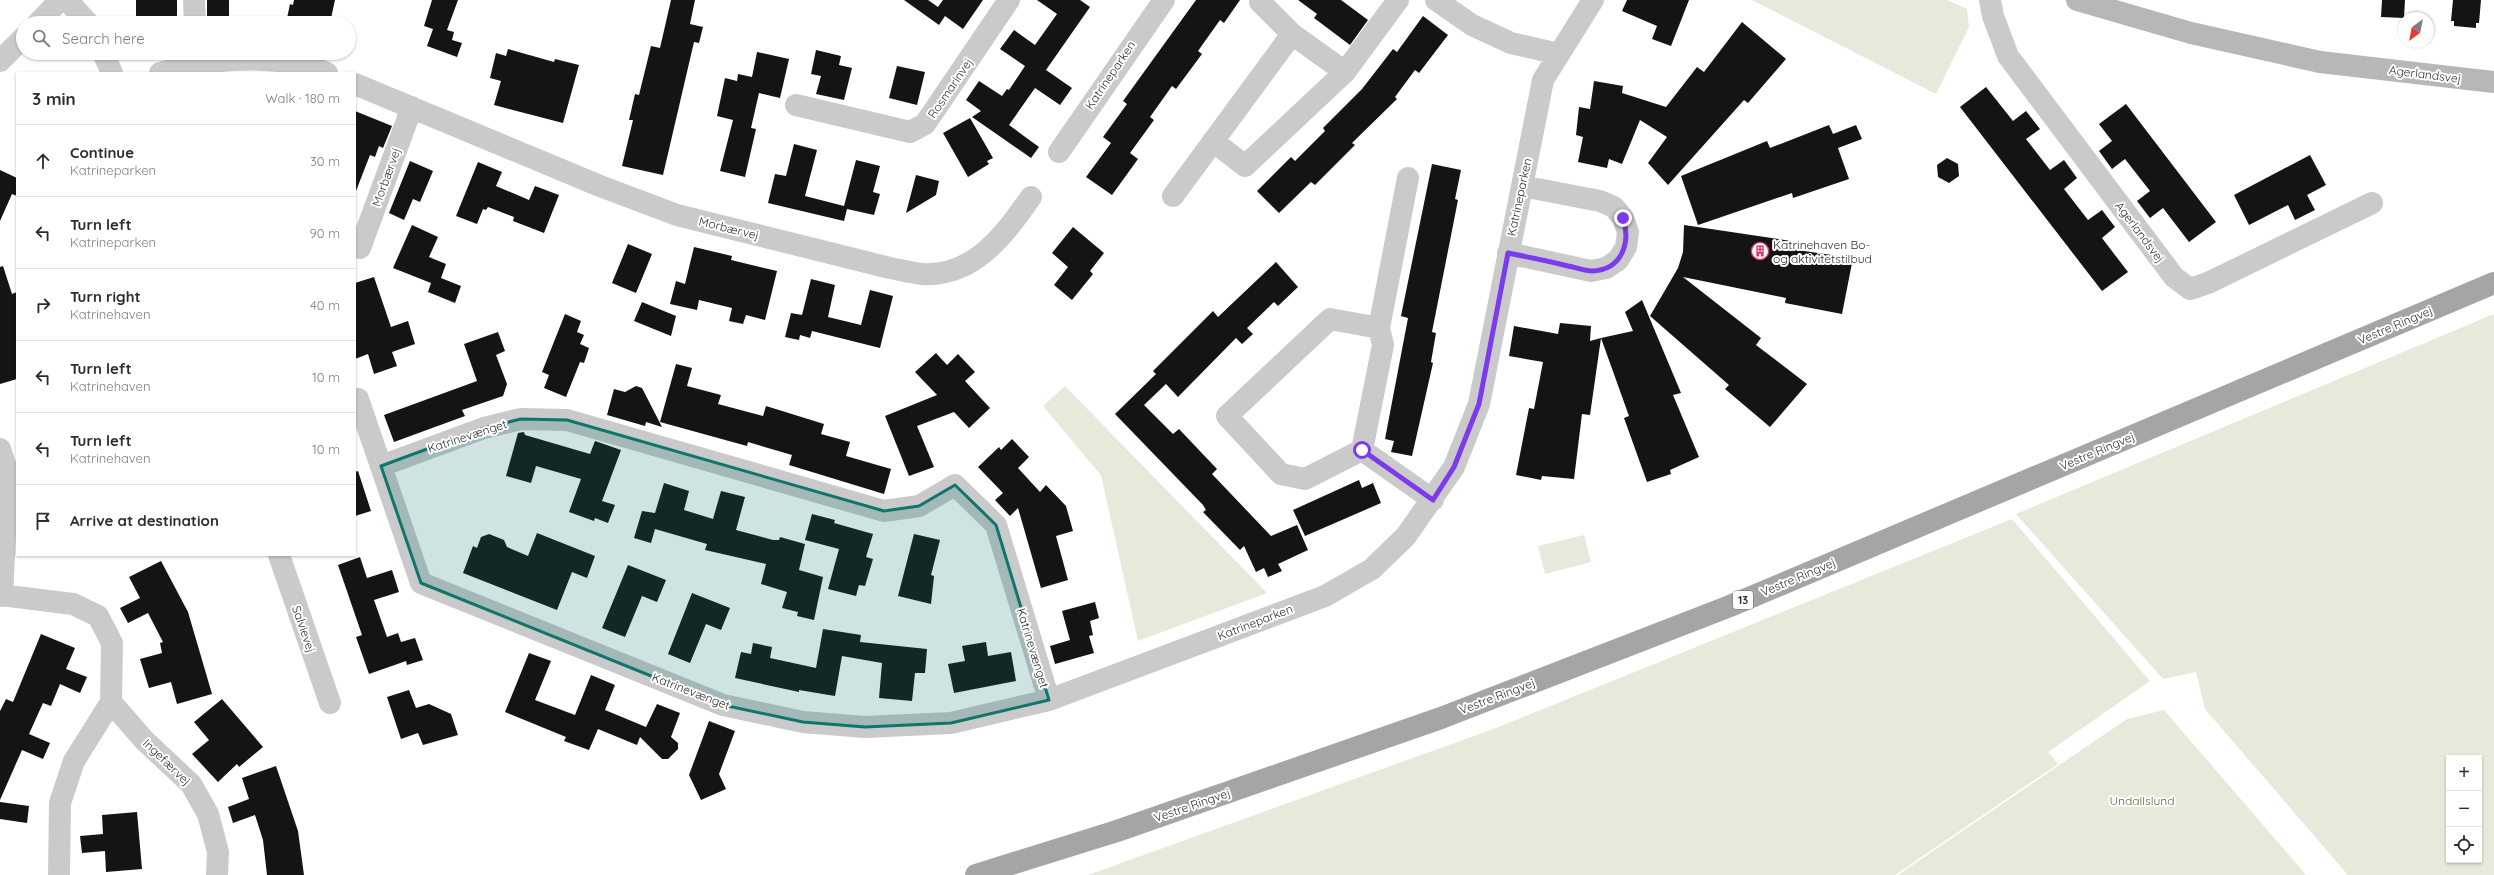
<!DOCTYPE html>
<html lang="en">
<head>
<meta charset="utf-8">
<style>
  :root { --surface:#fff; --page:#f2f2f3; --text:#2b2b33; --muted:#7c7c81; --line:#e1e1e2 }
  body { margin:0; font-family:Quicksand,sans-serif; background:var(--page); color:var(--text) }
  .controls { position:absolute; right:12px; bottom:12px; display:grid; overflow:hidden; border-radius:0px; box-shadow:0 1px 3px #0004 }
  .controls button { width:36px; height:36px; display:grid; place-items:center; padding:0; border:0; border-bottom:1px solid var(--line); background:var(--surface); color:var(--text); font:20px sans-serif }
  .compass { position:absolute; left:2398px; top:12px; width:36px; height:36px; border-radius:50%; background:var(--surface); box-shadow:0 1px 3px #0004; rotate:212deg }
  .stop { position:absolute; width:12px; height:12px; margin:-9px; border:3px solid #7c3aed; border-radius:50%; background:#fff }
  .stop.end { background:#7c3aed; border-color:#fff; box-shadow:0 1px 4px #0008 }
  .list { margin:0; padding:0; list-style:none }
  h2 { display:flex; justify-content:space-between; align-items:center; height:52px; margin:0; padding:0 16px; font-size:17px }
  h2 small { font-size:13px; font-weight:400; color:var(--muted) }
  .list li { display:grid; grid-template-columns:26px 1fr auto; gap:12px; align-items:center; box-sizing:border-box; height:72px; padding:0 16px; border-top:1px solid var(--line) }
  .list b { display:block; font-size:15px; white-space:nowrap }
  .list p { margin:0; font-size:13px; white-space:nowrap; color:var(--muted) }
  .list em { font-size:13px; font-style:normal; color:var(--muted) }
  .icon { flex:none; width:22px; height:22px; fill:none; stroke:currentColor; stroke-width:2; stroke-linecap:round; stroke-linejoin:round }
  .map { position:relative; flex:none; width:2494px; height:875px; overflow:hidden }
  .search { position:absolute; background:var(--surface); box-shadow:0 1px 3px #0004; left:16px; top:16px; width:340px; height:44px; display:flex; align-items:center; gap:10px; box-sizing:border-box; padding:0 14px; border-radius:22px; color:var(--muted); font-size:15px }
  .panel { position:absolute; background:var(--surface); box-shadow:0 1px 3px #0004; left:16px; top:72px; width:340px; height:484px; border-radius:0px }
  .map>svg:first-child { display:block }
  .green { fill:#e6eada; fill-rule:evenodd }
  .building { fill:#141414 }
  .lines { fill:none; stroke-linecap:round; stroke-linejoin:round }
  .street { stroke:#cacaca; stroke-width:22 }
  .secondary { stroke:#b7b7b7; stroke-width:22 }
  .primary { stroke:#a5a5a5; stroke-width:22 }
  .route { stroke:#7c3aed; stroke-width:5 }
  .marked { fill:#0f766e; fill-opacity:0.2; stroke:#0f766e; stroke-width:3; stroke-linejoin:round }
  .labels { text-anchor:middle; dominant-baseline:central; stroke-width:4; stroke-linejoin:round; paint-order:stroke }
  .shield { fill:#fff; stroke:#6c6c6c; stroke-width:1 }
  .shield-label { font-size:11px; font-weight:bold; fill:#2d2d2d }
  .street-label { font-size:12px; fill:#2d2d2d; stroke:#fff }
  .poi-label { font-size:12px; fill:#2d2d2d; stroke:#fff; text-anchor:start }
  .park-label { font-size:12px; fill:#59673b; stroke:#fff }
</style>
</head>
<body>
<div class="map">
<svg width="2494" height="875" viewBox="0 0 2494 875">
  <rect width="100%" height="100%" fill="#fff"/>
  <path class="green" d="M1752 0H1947L1967 9 1969 27 1936 94Z
    M2494 314V875H2348L2205 709 2196 672 2163 679 2016 514ZM2449 758H2479V860H2449Z
    M1065 386 1267 593 1138 641 1101 475 1043 406Z
    M2012 519 2150 681 2048 752 2058 764 1895 875H1088L1496 728Z
    M1584 535 1591 562 1545 574 1538 546Z
    M2164 710 2306 875H1898L2127 719Z"/>
  <path class="building" d="M136 0H177V23H136Z
    M207 0H229V23H207Z
    M294 0H335L330 23H286L290 4 293 5Z
    M432 0H458L447 30 454 32 452 40 462 43 457 57 427 46 433 29 424 26Z
    M671 0H695L690 24 703 27 699 43 694 42 663 175 622 166 633 120H629L635 94 639 95 651 46 660 48Z
    M904 0H928L938 7 943 0H983L963 29 945 16 939 25Z
    M1037 0H1080L1090 7 1046 70 1072 88 1060 105 1035 88 1009 125 1039 147 1031 158 972 117 981 111 966 100 979 81 1002 96 1007 89 1009 90 1025 66 1000 49 1014 30 1035 45 1057 14Z
    M1196 0H1240L1224 23 1220 20 1198 51 1202 54 1176 89 1172 86 1150 117 1154 120 1130 153 1138 159 1112 195 1086 177 1111 143 1103 137 1127 104 1123 101Z
    M1298 0H1341L1368 20 1350 45 1314 18 1317 14Z
    M1627 0H1689L1671 46 1652 39 1657 26 1622 11Z
    M2382 0H2405L2404 18 2381 17Z
    M2453 0H2481L2479 23H2476V28L2454 26V21H2451Z
    M1423 16 1448 35 1419 73 1415 70 1395 97 1397 99 1352 143 1355 145 1315 185 1311 182 1279 213 1257 191 1291 157 1295 161 1325 131 1323 128 1362 89 1393 49 1397 52Z
    M1742 22 1786 59 1748 103 1744 100 1668 185 1648 163 1667 137 1640 120 1622 164 1609 159 1607 168 1578 162 1583 137 1576 135 1579 107 1590 109 1594 81 1623 86 1622 93 1666 107 1697 67 1704 72Z
    M508 49 554 62 555 59 579 65 563 123 494 105 501 81 490 78 496 53 506 56Z
    M816 50 841 56 839 65 852 68 844 100 816 94 821 76 811 74Z
    M757 52 789 59 780 98 759 93 751 128 756 129 745 177 720 171 733 120 717 116 725 78 737 81 738 74 752 77Z
    M897 66 925 72 917 105 889 98Z
    M1986 87 2013 121 2026 111 2040 129 2026 139 2050 170 2064 160 2077 178 2064 189 2088 220 2102 210 2115 227 2102 238 2128 272 2102 291 1960 107Z
    M2126 104 2216 222 2189 242 2163 208 2150 218 2137 201 2150 191 2125 159 2112 169 2099 151 2112 141 2099 124Z
    M355 111 392 126 383 148 379 146 375 157 370 155 356 191Z
    M970 118 993 158 987 161 989 164 968 177 943 133Z
    M1829 125 1833 134 1856 125 1862 139 1838 148 1849 179 1793 198 1792 193 1698 225 1681 176 1767 141 1770 148Z
    M794 144 817 150 805 196 844 206 856 160 880 166 873 192 880 194 874 215 847 209 844 221 768 203 775 174 786 176Z
    M2310 155 2326 185 2307 195 2315 210 2295 220 2288 205 2249 225 2234 195Z
    M1947 158 1958 164 1959 176 1949 183 1938 177 1937 165Z
    M410 161 433 171 420 202 413 199 404 220 389 213Z
    M478 162 502 172 496 186 529 200 535 186 559 195 544 233 513 221 514 217 488 207 486 210 483 209 477 224 456 216Z
    M1432 164 1461 170 1455 199 1458 200 1432 332 1436 333 1431 362 1433 363 1412 456 1391 452 1394 441 1385 439 1408 318 1401 316Z
    M0 170 17 178V196L12 194 0 221Z
    M916 175 939 181 936 195 906 213Z
    M412 225 438 237 429 257 446 264 441 278 461 286 455 303 428 292 431 283 393 268Z
    M1684 225 1791 241 1790 249 1853 258 1842 314 1785 303 1786 298 1683 277 1761 338 1756 345 1807 384 1770 427 1725 389 1729 385 1650 316 1678 268 1683 252Z
    M1073 227 1104 253 1090 271 1093 274 1072 300 1054 285 1068 267 1052 253Z
    M628 244 652 254 636 293 612 283Z
    M694 247 732 256 731 260 777 271 765 320 746 315 743 324 729 321 732 308 699 300 697 310 670 304 676 281 685 284Z
    M1276 262 1298 287 1278 306 1274 302 1247 328 1253 334 1242 344 1236 338 1178 397 1166 384 1144 405 1173 434 1179 429 1217 469 1212 474 1271 536 1297 525 1308 550 1278 564 1282 571 1268 577 1264 568 1256 572 1244 546 1240 550 1203 512 1206 510 1203 505 1115 414 1156 374 1153 371 1213 311 1218 317Z
    M3 266 12 294 17 292V379L0 384V267Z
    M374 277 391 327 408 321 415 344 392 352 397 366 374 374 368 354 355 359V283Z
    M811 279 835 285 828 317 861 325 870 290 893 296 880 348 812 331 810 338 800 335 799 340 785 337 791 313 802 315Z
    M1642 300 1681 393 1673 395 1699 457 1670 470 1671 474 1647 482 1624 418 1629 416 1601 338 1633 331 1625 312Z
    M642 302 676 316 671 336 634 321Z
    M565 314 581 321 577 332 584 335 580 344 589 348 584 363 580 362 566 397 544 388 549 375 542 372Z
    M1560 323 1591 326 1590 341 1601 338 1590 415 1582 414 1574 479 1542 476 1541 480 1516 475 1529 408 1534 409 1543 362 1509 356 1514 326 1558 334Z
    M498 332 505 351 496 355 507 384 503 396 462 410 465 416 394 442 384 415 477 381 464 344Z
    M936 353 947 365 958 354 975 372 965 381 990 408 969 428 954 412 917 426 934 467 909 476 885 416 937 395 915 372Z
    M676 364 692 368 687 386 721 395 718 404 763 416 766 406 824 424 821 434 850 442 846 456 891 469 884 494 789 465 792 455 748 442 747 446 660 422Z
    M636 386 642 388 662 427 646 422 645 426 607 415 614 389 625 392Z
    M524 432 525 435 590 454 595 441 621 450 602 501 615 505 608 523 595 518 594 521 569 512 581 479 536 466 531 483 506 476 518 433Z
    M1012 439 1029 457 1018 468 1040 492 1046 485 1066 506 1073 531 1056 536 1068 580 1041 588 1018 508 1010 516 995 500 1003 493 978 467 999 447 1001 450Z
    M358 471 371 511 355 516V472Z
    M1359 480 1362 488 1373 483 1381 503 1305 536 1293 510Z
    M664 483 689 491 684 510 713 519 721 491 745 497 736 530 773 540H779L780 537 805 544 799 570 823 577 814 620 797 616 798 612 782 608 787 592 761 584 766 564 705 550 707 544 655 529 651 543 634 538 642 511 655 513Z
    M812 514 835 520 834 523 873 534 866 557 873 559 865 586 859 585 856 596 828 589 839 549 805 540Z
    M537 533 595 556 587 578 572 572 557 610 463 573 473 546 477 548 481 537 489 534 504 540 507 547 528 556Z
    M914 534 940 540 931 575 934 576 931 604 898 596Z
    M360 557 367 578 392 570 399 592 374 600 387 637 398 633 401 642 415 638 423 660 407 665 406 661 369 674 356 637 362 635 338 565Z
    M161 561 188 612 212 694 177 704 171 682 149 688 140 659 162 653 160 643 163 642 148 613 128 623 120 608 140 598 129 577Z
    M628 565 666 580 657 602 642 596 625 637 602 628Z
    M692 593 730 608 721 630 706 624 690 663 668 654Z
    M1095 602 1099 618 1090 621 1093 635 1089 636 1094 653 1055 664 1050 646 1070 640 1062 611Z
    M823 629 861 635 860 642 927 649 925 673H915L912 701 879 698 882 663 842 656 835 696 799 690V692L735 678 741 652 751 654 753 643 772 647 770 658 816 668Z
    M41 634 75 648 66 669 87 677 80 693 60 684 51 706 43 703 29 734 50 743 43 759 22 750 0 800V711L6 699 13 702Z
    M986 642 988 656 1011 652 1016 681 954 693 948 664 965 661 962 646Z
    M529 653 551 661 535 700 575 715 591 675 615 685 605 710 646 727 657 704 680 713 671 737 678 743V749L668 759H662L640 737 637 745 598 729 589 750 564 741 566 737 505 712Z
    M409 690 416 708 429 704 451 714 458 735 423 745 418 733 401 739 387 697Z
    M222 699 263 747 239 767 237 764 218 782 192 754 209 740 194 722Z
    M709 721 735 731 719 774 726 789 701 800 689 775Z
    M276 766 298 831 304 875H267L263 840 255 815 233 823 228 807 249 799 242 778Z
    M0 802 29 806 27 823 0 819Z
    M137 812 142 869 106 872 105 851 82 853 80 836 103 834 102 815Z"/>
  <g class="lines">
    <path class="street" d="M67 0 88 23
      M194 0 195 23
      M1436 0 1472 25 1511 43 1559 54
      M1990 0 1993 16 2008 56 2174 277 2190 289 2208 283 2372 203
      M1260 2 1292 34 1345 72
      M38 23 60 0
      M103 53 112 73
      M0 61 23 38
      M160 73C214 58 273 52 327 73
      M355 84 600 186 677 215 890 268C901 270 912 273 923 274 974 277 1005 234 1031 197
      M796 105 910 132 925 124 1009 0
      M1213 141 1245 166 1345 72 1398 0
      M1059 152 1164 0
      M1173 196 1292 34
      M360 248 412 107
      M1508 253 1591 271 1606 268 1618 260 1626 247 1628 232 1623 218 1614 207 1600 201 1522 186
      M1379 328 1330 319 1227 416 1281 474 1305 479 1362 450 1433 500
      M358 399 421 583 723 705 803 722 865 727 951 723 1049 700 1325 596 1372 569 1406 536 1454 467 1479 404 1543 80 1593 0
      M0 449 8 473 2 596
      M1362 450 1383 345 1379 328 1408 178
      M381 466 484 428 521 419 567 420 884 511 919 506 955 485 996 525 1049 700
      M279 555 330 703
      M0 595 73 604 98 616 112 643 111 702 74 761 60 803 59 875
      M111 702 144 740 191 784 208 814 218 852 217 875"/>
    <path class="secondary" d="M2077 0 2191 33 2320 62 2494 82"/>
    <path class="primary" d="M976 875 1117 831 1441 718 1730 606 2494 283"/>
  </g>
  <g class="lines">
    <path class="route" d="M1362 450 1433 500 1454 467 1479 404 1508 253C1528 257 1548 261 1568 266 1575 267 1584 271 1592 271 1622 270 1631 243 1623 218"/>
  </g>
  <path class="marked" d="M521 419 567 420 884 511 919 506 955 485 996 525 1049 700 951 723 865 727 803 722 723 705 421 583 381 466 484 428Z"/>
  <defs>
    <symbol id="building-ring" viewBox="-11 -11 22 22"><circle r="9.5" fill="#fff" stroke="#e13165" stroke-width="1.5"/><path d="M-4-6H4V6H1V3H-1V6H-4ZM-2.5-4.3h1.7v1.8h-1.7ZM.8-4.3h1.7v1.8H.8ZM-2.5-1h1.7V.8h-1.7ZM.8-1h1.7V.8H.8Z" fill="#e13165"/></symbol>
  </defs>
  <g fill-rule="evenodd">
    <use href="#building-ring" x="1750" y="241" width="20" height="20"/>
  </g>
  <g class="labels">
    <rect class="shield" x="1733" y="591" width="20" height="18" rx="3"/>
    <g class="shield-label">
      <text x="1743" y="600">13</text>
    </g>
    <g class="street-label">
      <text transform="translate(2425 74) rotate(7)">Agerlandsvej</text>
      <text transform="translate(1110 75) rotate(-56)">Katrineparken</text>
      <text transform="translate(950 88) rotate(-56)">Rosmarinvej</text>
      <text transform="translate(386 177) rotate(-70)">Morbærvej</text>
      <text transform="translate(1519 197) rotate(-78)">Katrineparken</text>
      <text transform="translate(729 228) rotate(14)">Morbærvej</text>
      <text transform="translate(2140 232) rotate(53)">Agerlandsvej</text>
      <text transform="translate(2395 325) rotate(-23)">Vestre Ringvej</text>
      <text transform="translate(467 436) rotate(-18)">Katrinevænget</text>
      <text transform="translate(2097 451) rotate(-23)">Vestre Ringvej</text>
      <text transform="translate(1798 577) rotate(-23)">Vestre Ringvej</text>
      <text transform="translate(1255 622) rotate(-21)">Katrineparken</text>
      <text transform="translate(304 629) rotate(71)">Salvievej</text>
      <text transform="translate(1033 648) rotate(73)">Katrinevænget</text>
      <text transform="translate(691 691) rotate(21)">Katrinevænget</text>
      <text transform="translate(1497 696) rotate(-21)">Vestre Ringvej</text>
      <text transform="translate(167 762) rotate(44)">Ingefærvej</text>
      <text transform="translate(1192 805) rotate(-19)">Vestre Ringvej</text>
    </g>
    <g class="poi-label">
      <text x="1773" y="244">Katrinehaven Bo-<tspan x="1773" dy="14">og aktivitetstilbud</tspan></text>
    </g>
    <g class="park-label">
      <text x="2142" y="800">Undallslund</text>
    </g>
  </g>
</svg>
<div class="controls">
<button>+</button>
<button>−</button>
<button><svg class="icon" aria-label="locate" viewBox="0 0 24 24"><circle cx="12" cy="12" r="6"/><path d="M12 2v4M12 18v4M2 12h4M18 12h4"/></svg></button>
</div>
<svg class="compass" viewBox="-18 -18 36 36"><path d="M0-13l5 13h-10z" fill="#e53935"/><path d="M0 13l5-13h-10z" fill="#7c7c81"/></svg>
<div class="stop" style="left:1362px;top:450px"></div>
<div class="stop end" style="left:1623px;top:218px"></div>
<div class="search"><svg class="icon" aria-label="search" viewBox="0 0 24 24"><circle cx="10" cy="10" r="6"/><path d="M15 15l6 6"/></svg>Search here</div>
<section class="panel">
<h2>3 min<small>Walk · 180 m</small></h2>
<ul class="list">
<li><svg class="icon" aria-label="ahead" viewBox="0 0 24 24"><path d="M12 20V5M6 11l6-6 6 6"/></svg><div><b>Continue</b><p>Katrineparken</p></div><em>30 m</em></li>
<li><svg class="icon" aria-label="left" viewBox="0 0 24 24"><path d="M17 20v-9H6M10 6l-5 5 5 5"/></svg><div><b>Turn left</b><p>Katrineparken</p></div><em>90 m</em></li>
<li><svg class="icon" aria-label="right" viewBox="0 0 24 24"><path d="M7 20v-9h11M14 6l5 5-5 5"/></svg><div><b>Turn right</b><p>Katrinehaven</p></div><em>40 m</em></li>
<li><svg class="icon" aria-label="left" viewBox="0 0 24 24"><path d="M17 20v-9H6M10 6l-5 5 5 5"/></svg><div><b>Turn left</b><p>Katrinehaven</p></div><em>10 m</em></li>
<li><svg class="icon" aria-label="left" viewBox="0 0 24 24"><path d="M17 20v-9H6M10 6l-5 5 5 5"/></svg><div><b>Turn left</b><p>Katrinehaven</p></div><em>10 m</em></li>
<li><svg class="icon" aria-label="arrive" viewBox="0 0 24 24"><path d="M6 21V4h12l-3 4 3 4H6"/></svg><div><b>Arrive at destination</b></div></li>
</ul>
</section>
</div>
</body>
</html>
